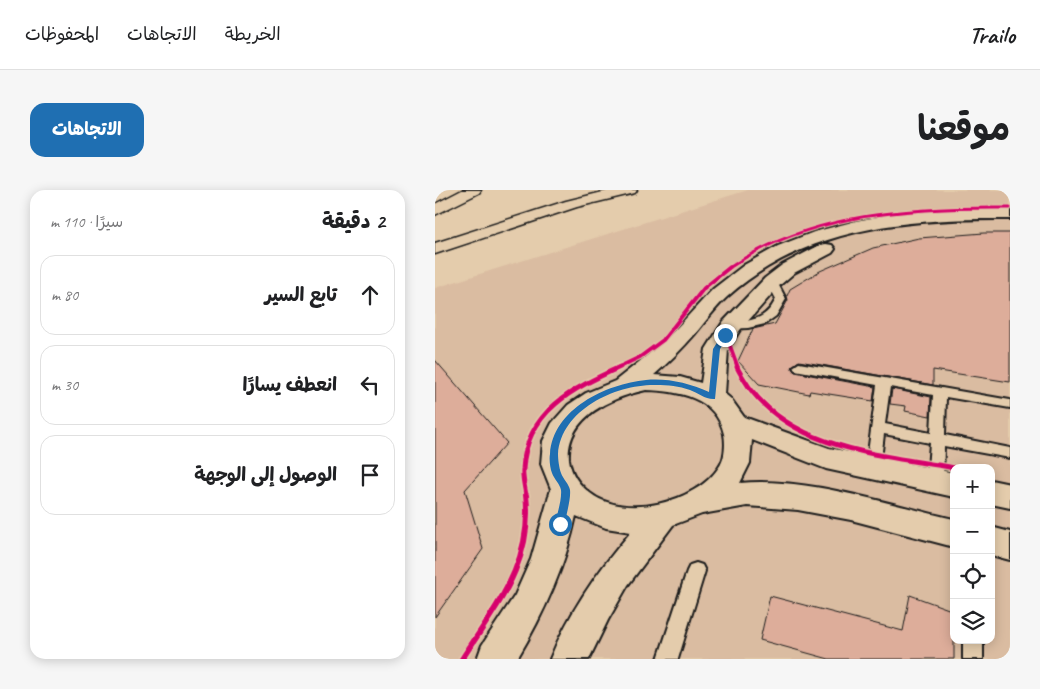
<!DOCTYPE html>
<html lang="ar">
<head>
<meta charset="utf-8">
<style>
  :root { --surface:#fff; --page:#f6f6f6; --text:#202124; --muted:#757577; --line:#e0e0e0; --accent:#1f6fb2 }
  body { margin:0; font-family:Caveat,"Playpen Sans Arabic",sans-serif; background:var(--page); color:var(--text); direction:rtl }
  .controls { position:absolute; right:15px; bottom:15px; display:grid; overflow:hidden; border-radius:10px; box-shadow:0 2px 12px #0003 }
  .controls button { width:45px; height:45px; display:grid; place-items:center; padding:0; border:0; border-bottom:1px solid var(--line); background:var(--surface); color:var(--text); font:25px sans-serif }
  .stop { position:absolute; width:15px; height:15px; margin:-11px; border:4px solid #1f6fb2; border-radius:50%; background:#fff }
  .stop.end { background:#1f6fb2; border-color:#fff; box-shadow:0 1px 5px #0008 }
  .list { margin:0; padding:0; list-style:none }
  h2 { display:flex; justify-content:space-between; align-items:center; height:65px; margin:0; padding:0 20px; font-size:21px }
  h2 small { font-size:16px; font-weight:400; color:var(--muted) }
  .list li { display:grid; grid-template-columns:32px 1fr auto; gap:15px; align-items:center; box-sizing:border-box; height:80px; margin:0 10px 10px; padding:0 10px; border:1px solid var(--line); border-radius:15px }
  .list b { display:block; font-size:19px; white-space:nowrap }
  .list em { font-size:16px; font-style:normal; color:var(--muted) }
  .icon { flex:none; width:28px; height:28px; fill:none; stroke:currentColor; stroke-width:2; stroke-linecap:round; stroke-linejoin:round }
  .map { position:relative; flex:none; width:575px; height:469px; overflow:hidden; direction:ltr; border-radius:15px }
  header { display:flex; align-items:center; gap:30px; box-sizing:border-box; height:70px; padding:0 25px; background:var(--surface); border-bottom:1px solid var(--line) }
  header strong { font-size:24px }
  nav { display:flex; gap:28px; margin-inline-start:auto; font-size:18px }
  .intro { display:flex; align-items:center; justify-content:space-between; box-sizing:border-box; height:120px; padding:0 30px }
  h1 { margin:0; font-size:35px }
  .button { padding:12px 22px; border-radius:15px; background:var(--accent); color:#fff; font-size:18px; font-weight:700 }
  main { display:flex; gap:30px; padding:0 30px }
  aside { flex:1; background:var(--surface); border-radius:15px; box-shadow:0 2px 12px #0003 }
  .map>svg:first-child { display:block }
  .built { fill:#dabca1; fill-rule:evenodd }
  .building { fill:#ddad9a; stroke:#1c1c1c }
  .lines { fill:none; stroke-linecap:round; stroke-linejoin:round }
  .lane-casing { stroke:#1c1c1c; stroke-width:4 }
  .street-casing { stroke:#1c1c1c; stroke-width:4 }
  .highway-casing { stroke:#1c1c1c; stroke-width:3 }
  .lane { fill:#e4ccac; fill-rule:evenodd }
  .street { fill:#e4ccac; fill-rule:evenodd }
  .highway { fill:#e4ccac; fill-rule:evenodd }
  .cycleway-far3-casing { stroke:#e4ccac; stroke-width:5 }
  .cycleway-far2-casing { stroke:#e4ccac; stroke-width:6 }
  .cycleway-far1-casing { stroke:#e4ccac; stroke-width:8 }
  .cycleway-casing { stroke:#e4ccac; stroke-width:9 }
  .cycleway-far3 { stroke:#d6006c; stroke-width:3 }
  .cycleway-far2 { stroke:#d6006c; stroke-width:4 }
  .cycleway-far1 { stroke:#d6006c; stroke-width:5 }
  .cycleway { stroke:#d6006c; stroke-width:6 }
  .route { fill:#1f6fb2 }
</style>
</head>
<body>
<header>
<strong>Trailo</strong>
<nav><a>الخريطة</a><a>الاتجاهات</a><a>المحفوظات</a></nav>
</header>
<div class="intro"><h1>موقعنا</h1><a class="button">الاتجاهات</a></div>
<main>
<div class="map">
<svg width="575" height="469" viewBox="0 0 575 469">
  <rect width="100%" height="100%" fill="#e4ccac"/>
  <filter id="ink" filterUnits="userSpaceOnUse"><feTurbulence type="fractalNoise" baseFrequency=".02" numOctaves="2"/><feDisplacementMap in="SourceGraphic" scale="10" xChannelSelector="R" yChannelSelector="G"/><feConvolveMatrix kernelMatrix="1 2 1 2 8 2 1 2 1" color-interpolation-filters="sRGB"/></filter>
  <g filter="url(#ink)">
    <path class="built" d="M313 0H575V469H0V98ZM519 278H556V450H519Z"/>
    <path class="building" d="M549 43H575V192L498 180V195L364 171 356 177 360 182 440 197 438 211 375 201 374 204 324 194 303 171 318 139 340 134 353 110 352 106 355 99 385 81 438 58 484 48Z
      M0 170 72 253 30 300 48 359 0 427Z
      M457 199 496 207 495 226 470 221 471 216 455 214Z
      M475 405 519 421V469H394L325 450 335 406 468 441Z"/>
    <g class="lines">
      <defs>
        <path id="lane" d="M337 89 341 90 351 109 341 126 330 134 313 138 292 139 290 137 292 135C315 129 329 133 341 109L332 92Z
          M364 173 575 210V218L511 207 510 245 575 258V268L509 256 508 291 505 295 500 297 495 295 492 291 495 253 449 244 445 278 443 282 438 284 433 282 431 278 442 195 360 180 358 177ZM455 197 498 205 496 243 450 234Z
          M261 373 267 375 270 381 243 469H223L252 381 255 375Z
          M528 450H548V469H528Z"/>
        <path id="street" d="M537 19H575V29C474 28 371 36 292 107 280 118 270 132 260 144 247 159 234 172 219 185L245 187 266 193 271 159 288 132 330 88 347 75 385 55 391 54 397 55 400 59 397 63 359 83 344 96 305 140 293 159 290 204 296 209 309 227 394 258 519 283V307L391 279 317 250 315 273 305 293C369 286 456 315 519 329V357L416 330 363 320 312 316 267 324 238 335 193 395 173 430 154 469H115C134 422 163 380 196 342L171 338 141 326C130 377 109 424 82 469H42L47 455 80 405 96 369 116 299 106 274 108 251 117 233 133 215 151 203 180 191 228 153 278 99 309 75 343 56 379 42 421 31 459 24ZM211 200C243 201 281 207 289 244 291 254 290 269 284 277 261 313 189 330 155 303 143 294 136 284 134 269 131 227 177 207 211 200Z
          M556 290 575 294V318L556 314Z
          M556 337 575 342V370L556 365Z"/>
        <path id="highway" d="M27 0H46L44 3 0 25V14Z
          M176 0H202L200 3 142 17 0 64V53L131 11Z"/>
      </defs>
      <use href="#lane" class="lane-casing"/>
      <use href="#street" class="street-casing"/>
      <use href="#highway" class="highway-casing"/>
      <use href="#lane" class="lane"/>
      <use href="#street" class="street"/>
      <use href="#highway" class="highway"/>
      <defs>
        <path id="cycleway-far3" d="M294 78C375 22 479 17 575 18"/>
        <path id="cycleway-far2" d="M291 145 303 178
          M182 178 205 167 228 150 269 98 295 77"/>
        <path id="cycleway-far1" d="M302 177C305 184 310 190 314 197 359 260 449 265 519 278
          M91 306C90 297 87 288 88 279 91 221 139 198 185 177"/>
        <path id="cycleway" d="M27 469C61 416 99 372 91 305"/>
      </defs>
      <use href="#cycleway-far3" class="cycleway-far3-casing"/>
      <use href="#cycleway-far2" class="cycleway-far2-casing"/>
      <use href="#cycleway-far1" class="cycleway-far1-casing"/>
      <use href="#cycleway" class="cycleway-casing"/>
      <use href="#cycleway-far3" class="cycleway-far3"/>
      <use href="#cycleway-far2" class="cycleway-far2"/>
      <use href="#cycleway-far1" class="cycleway-far1"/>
      <use href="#cycleway" class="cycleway"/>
    </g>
  </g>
  <path class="route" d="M288 143 294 145 285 159 280 209C271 210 263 203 255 200 244 196 233 195 221 195 182 194 126 219 123 264 123 269 124 278 126 283 128 289 134 294 135 300 136 310 131 324 130 334L128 337H121L120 334C122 324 127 310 126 300 125 294 119 289 117 283 115 278 114 269 115 264 118 219 171 194 211 190 232 188 254 193 274 202L278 159Z"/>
</svg>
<div class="controls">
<button>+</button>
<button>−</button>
<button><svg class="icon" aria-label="locate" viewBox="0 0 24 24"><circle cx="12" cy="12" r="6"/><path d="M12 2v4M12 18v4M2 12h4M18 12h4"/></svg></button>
<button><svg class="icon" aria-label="layers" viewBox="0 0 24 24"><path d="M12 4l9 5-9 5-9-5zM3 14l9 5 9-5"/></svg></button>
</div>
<div class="stop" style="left:125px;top:334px"></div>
<div class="stop end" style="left:290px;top:145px"></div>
</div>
<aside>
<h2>2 دقيقة<small>سيرًا · 110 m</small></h2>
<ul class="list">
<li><svg class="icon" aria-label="ahead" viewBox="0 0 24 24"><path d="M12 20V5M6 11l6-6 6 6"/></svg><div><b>تابع السير</b></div><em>80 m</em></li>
<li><svg class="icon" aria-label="left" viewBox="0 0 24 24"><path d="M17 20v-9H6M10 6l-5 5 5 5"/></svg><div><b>انعطف يسارًا</b></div><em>30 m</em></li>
<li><svg class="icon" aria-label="arrive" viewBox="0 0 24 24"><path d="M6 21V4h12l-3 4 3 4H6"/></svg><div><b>الوصول إلى الوجهة</b></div></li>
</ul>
</aside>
</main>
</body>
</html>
